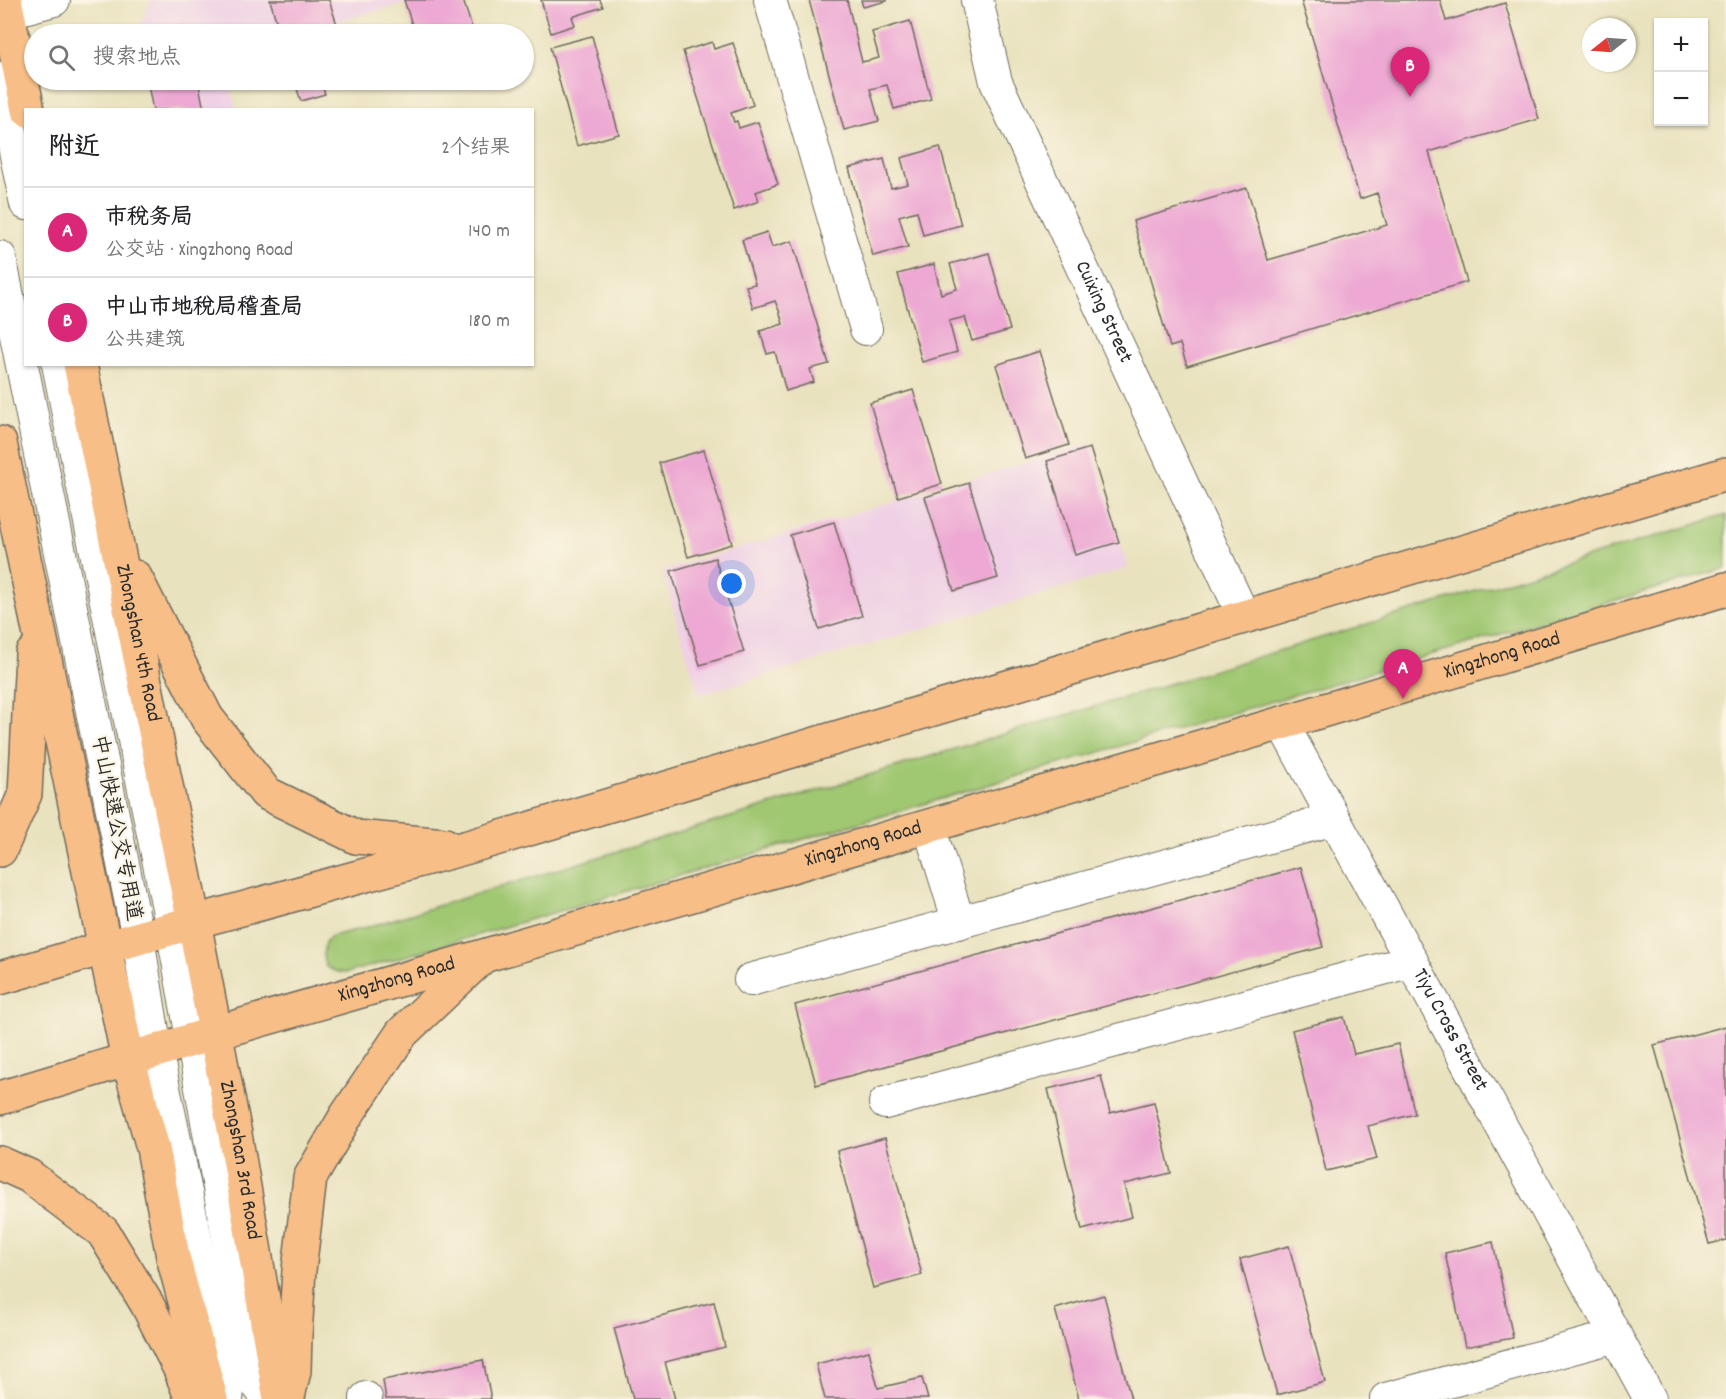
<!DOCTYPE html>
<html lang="zh">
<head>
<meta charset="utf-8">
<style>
  :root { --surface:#fff; --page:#f2f2f2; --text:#202124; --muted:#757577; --line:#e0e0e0; --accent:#db2777 }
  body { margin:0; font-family:Dekko,"LXGW WenKai TC",sans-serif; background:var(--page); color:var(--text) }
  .controls { position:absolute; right:18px; top:18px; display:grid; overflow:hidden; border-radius:0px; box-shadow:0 2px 4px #0004 }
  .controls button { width:54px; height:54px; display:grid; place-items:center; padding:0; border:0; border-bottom:2px solid var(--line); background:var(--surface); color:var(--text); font:30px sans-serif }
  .compass { position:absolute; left:1582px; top:18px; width:54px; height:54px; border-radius:50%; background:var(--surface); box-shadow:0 2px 4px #0004; rotate:253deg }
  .you { position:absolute; left:732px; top:584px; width:21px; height:21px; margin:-15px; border:4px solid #fff; border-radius:50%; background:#1a73e8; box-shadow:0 0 0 9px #1a73e833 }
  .badge { display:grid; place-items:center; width:39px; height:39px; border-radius:50%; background:var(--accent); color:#fff; font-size:20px; font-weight:700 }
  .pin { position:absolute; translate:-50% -50px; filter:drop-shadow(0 2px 3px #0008) }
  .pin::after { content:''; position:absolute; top:32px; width:21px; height:18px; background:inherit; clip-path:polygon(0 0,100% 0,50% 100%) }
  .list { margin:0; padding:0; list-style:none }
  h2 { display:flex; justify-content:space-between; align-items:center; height:78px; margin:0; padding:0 24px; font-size:26px }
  h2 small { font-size:20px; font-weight:400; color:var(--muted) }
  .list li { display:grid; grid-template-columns:39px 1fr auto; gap:18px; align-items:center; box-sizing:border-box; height:90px; padding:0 24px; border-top:2px solid var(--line) }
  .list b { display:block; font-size:22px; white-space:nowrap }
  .list p { margin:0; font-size:20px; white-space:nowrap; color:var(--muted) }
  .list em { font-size:20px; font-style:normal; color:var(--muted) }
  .icon { flex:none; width:33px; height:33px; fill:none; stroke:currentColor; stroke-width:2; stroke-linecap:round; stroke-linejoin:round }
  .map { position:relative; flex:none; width:1726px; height:1399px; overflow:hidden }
  .search { position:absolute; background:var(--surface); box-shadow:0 2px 4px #0004; left:24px; top:24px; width:510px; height:66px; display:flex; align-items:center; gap:15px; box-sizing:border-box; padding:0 21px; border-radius:33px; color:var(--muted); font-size:22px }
  .panel { position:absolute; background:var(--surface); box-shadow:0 2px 4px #0004; left:24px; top:108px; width:510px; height:258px; border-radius:0px }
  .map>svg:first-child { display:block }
  .built { fill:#efd0e5 }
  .green { fill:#a0c772; stroke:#66794e; stroke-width:1.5 }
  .building { fill:#eda9d3 }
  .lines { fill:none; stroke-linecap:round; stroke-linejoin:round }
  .minor-casing { stroke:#6e6b5e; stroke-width:34 }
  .major-casing { stroke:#6e6b5e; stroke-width:36 }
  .minor { stroke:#fff; stroke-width:32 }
  .major { stroke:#f7be88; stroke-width:33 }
  .labels { text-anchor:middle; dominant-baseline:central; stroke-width:4.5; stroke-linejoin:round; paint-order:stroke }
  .street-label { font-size:21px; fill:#2b2b2b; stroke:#fcf5e5 }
</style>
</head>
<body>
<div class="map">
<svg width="1726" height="1399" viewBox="0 0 1726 1399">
  <rect width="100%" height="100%" fill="#fcf5e5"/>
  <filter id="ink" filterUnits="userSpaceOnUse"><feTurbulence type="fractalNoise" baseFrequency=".0167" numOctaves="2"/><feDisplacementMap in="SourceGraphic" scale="12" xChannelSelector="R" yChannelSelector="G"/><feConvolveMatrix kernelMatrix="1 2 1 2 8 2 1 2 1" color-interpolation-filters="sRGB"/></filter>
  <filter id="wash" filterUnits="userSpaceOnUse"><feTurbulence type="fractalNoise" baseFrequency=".008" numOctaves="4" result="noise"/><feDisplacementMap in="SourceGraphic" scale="24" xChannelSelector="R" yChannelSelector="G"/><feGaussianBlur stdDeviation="1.35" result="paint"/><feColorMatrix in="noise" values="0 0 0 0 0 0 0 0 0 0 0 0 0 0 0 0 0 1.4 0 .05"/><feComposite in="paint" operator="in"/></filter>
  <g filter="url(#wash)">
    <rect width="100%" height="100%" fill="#e9e2be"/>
    <path class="built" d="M151 0H417L291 34H137Z
      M145 80H230L236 109H151Z
      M1091 443 1128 568 699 695 662 571Z"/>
    <path class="green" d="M1726 515V568L389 961 346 973 337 972 326 967 323 956 325 942 332 936 368 927Z"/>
    <g id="blocks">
      <path class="building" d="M270 0H329L340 34H280Z
        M404 0H463L474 34H415Z
        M541 0H600L603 7 572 17 575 25 551 33Z
        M809 0H847L862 62 879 58 872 32 910 21 931 99 894 109 887 85 870 89 879 121 844 130Z
        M861 0H887V1L863 7Z
        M1301 0H1440L1446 21 1505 3 1539 119 1429 152 1467 282 1187 366 1180 344 1170 347 1133 221 1247 188 1268 260 1387 225 1377 193 1360 199Z
        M592 36 619 134 577 146 550 47Z
        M712 42 714 49 733 43 753 105 731 113 734 122 737 121 739 128 758 122 778 184 756 192 759 201 734 210 683 51Z
        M147 80H198L204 110H153Z
        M294 80H340L322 86 325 94 301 101Z
        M940 147 961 225 923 235 917 211 899 216 908 247 873 256 849 168 884 159 891 188 908 184 901 158Z
        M767 232 772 247 792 241 829 364 810 369 814 382 786 391 775 352 767 354 760 331 783 324 780 313 775 301 753 308 746 286 755 284 742 240Z
        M989 253 1010 330 972 341 965 317 949 321 957 352 922 362 898 274 934 264 941 294 957 289 950 264Z
        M1040 351 1069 445 1025 459 996 365Z
        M913 390 942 484 898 497 870 403Z
        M1090 448 1119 542 1075 555 1047 461Z
        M704 450 732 544 688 557 659 463Z
        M969 483 998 578 954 591 925 497Z
        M834 522 862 616 819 629 790 535Z
        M715 558 744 652 700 665 671 571Z
        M1301 867 1323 947 816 1085 795 1005Z
        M1344 1017 1354 1054 1398 1044 1415 1114 1368 1126 1377 1159 1326 1171 1292 1030Z
        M1726 1026V1240L1709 1244 1654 1045Z
        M1101 1076 1110 1113 1154 1102 1171 1173 1124 1184 1132 1217 1082 1230 1048 1089Z
        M885 1138 922 1275 873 1288 837 1151Z
        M1493 1242 1513 1338 1465 1347 1445 1253Z
        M1289 1246 1325 1382 1277 1395 1240 1259Z
        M1104 1295 1131 1399H1079L1055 1309Z
        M714 1302 725 1347 665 1362 675 1399H633L614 1328Z
        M869 1351 878 1388 922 1378 928 1399H825L816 1364Z
        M483 1360 491 1399H386L383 1380Z"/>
    </g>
  </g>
  <g filter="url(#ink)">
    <use href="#blocks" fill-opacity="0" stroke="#6e6b5e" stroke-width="1.5"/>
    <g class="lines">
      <defs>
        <g id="minor">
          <path d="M770 0 866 329"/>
          <path id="s1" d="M977 0 996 82 1244 617"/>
          <path d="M8 12 54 0"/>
          <path d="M0 78 26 204"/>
          <path d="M0 257 138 938 156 1050 228 1391 227 1399"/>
          <path d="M58 364 172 928 254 1381 269 1399"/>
          <path id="s2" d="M1282 723 1650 1399"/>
          <path d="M929 826 959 923"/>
          <path d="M750 980 1334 819"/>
          <path d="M885 1103 1412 961"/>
          <path d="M366 1398V1399"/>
          <path d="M1386 1399 1616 1336"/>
        </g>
        <g id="major">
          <path d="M5 0 28 110"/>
          <path id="s3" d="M80 364 194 922 235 1134 280 1399"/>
          <path d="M0 443 128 1059 153 1148 173 1257 211 1399"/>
          <path d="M135 577 207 718 266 793 356 837 445 845"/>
          <path d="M0 850 25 794 32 654"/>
          <path d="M0 978 194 922 468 847 1726 474"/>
          <path id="s4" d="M0 1098 215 1033 483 956 1282 723 1726 589"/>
          <path d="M0 1163 29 1176 103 1232 147 1304 180 1369 192 1399"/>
          <path d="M288 1397 294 1371 295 1336 299 1270 310 1178 346 1116 402 1033 480 959"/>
        </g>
      </defs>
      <use href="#minor" class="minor-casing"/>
      <use href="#major" class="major-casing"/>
      <use href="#minor" class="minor"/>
      <use href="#major" class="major"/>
    </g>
  </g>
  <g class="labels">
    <g class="street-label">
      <text stroke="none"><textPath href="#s1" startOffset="338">Cuixing Street</textPath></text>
      <text stroke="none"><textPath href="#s3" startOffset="285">Zhongshan 4th Road</textPath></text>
      <text stroke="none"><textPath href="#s4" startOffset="1566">Xingzhong Road</textPath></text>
      <text transform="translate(115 828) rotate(79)">中山快速公交专用道</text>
      <text stroke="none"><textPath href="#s4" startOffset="900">Xingzhong Road</textPath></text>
      <text stroke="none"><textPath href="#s4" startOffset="414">Xingzhong Road</textPath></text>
      <text stroke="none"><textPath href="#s2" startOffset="350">Tiyu Cross Street</textPath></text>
      <text stroke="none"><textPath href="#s3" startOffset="812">Zhongshan 3rd Road</textPath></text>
    </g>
  </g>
</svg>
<div class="controls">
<button>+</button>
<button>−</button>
</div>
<svg class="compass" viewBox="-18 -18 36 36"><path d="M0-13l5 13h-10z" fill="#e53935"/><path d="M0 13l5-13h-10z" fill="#757577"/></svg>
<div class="you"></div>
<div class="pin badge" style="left:1403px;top:699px">A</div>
<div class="pin badge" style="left:1410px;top:97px">B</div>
<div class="search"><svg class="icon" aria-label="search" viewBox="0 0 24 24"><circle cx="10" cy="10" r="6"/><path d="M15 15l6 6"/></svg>搜索地点</div>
<section class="panel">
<h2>附近<small>2个结果</small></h2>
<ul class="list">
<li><span class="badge">A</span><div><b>市税务局</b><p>公交站 · Xingzhong Road</p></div><em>140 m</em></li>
<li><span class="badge">B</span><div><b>中山市地税局稽查局</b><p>公共建筑</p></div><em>180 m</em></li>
</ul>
</section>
</div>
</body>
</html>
